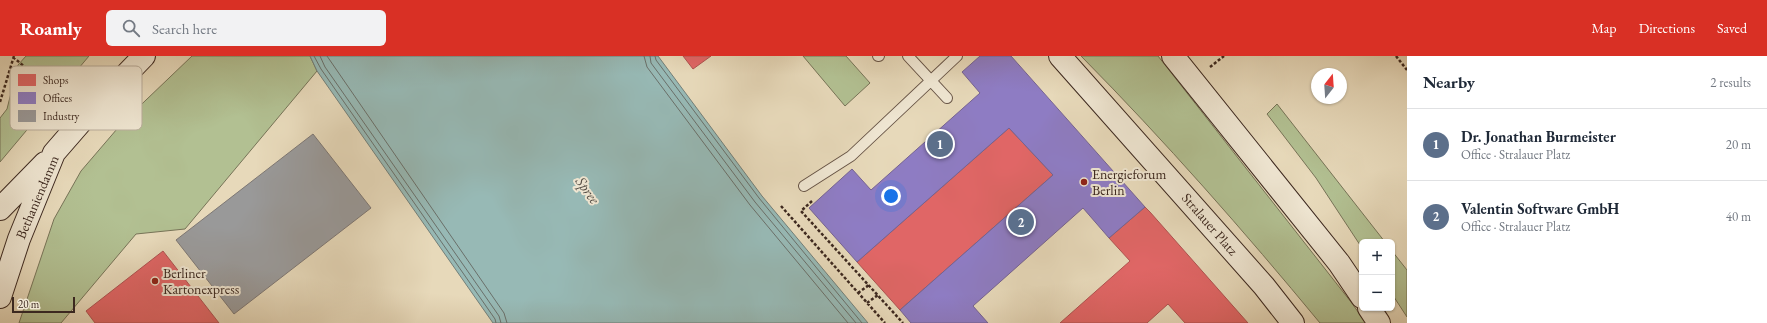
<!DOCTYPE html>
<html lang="en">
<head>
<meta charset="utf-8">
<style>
  :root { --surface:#fff; --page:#f2f2f3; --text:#1f2937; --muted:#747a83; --line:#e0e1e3; --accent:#d93025 }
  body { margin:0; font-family:"EB Garamond",serif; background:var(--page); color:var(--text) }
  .controls { position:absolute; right:12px; bottom:12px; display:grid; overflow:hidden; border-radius:6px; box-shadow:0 1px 3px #0004 }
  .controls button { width:36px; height:36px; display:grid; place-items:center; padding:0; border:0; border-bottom:1px solid var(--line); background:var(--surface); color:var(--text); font:20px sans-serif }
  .compass { position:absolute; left:1311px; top:12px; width:36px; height:36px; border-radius:50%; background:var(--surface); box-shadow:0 1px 3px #0004; rotate:17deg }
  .scale { position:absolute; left:12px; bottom:10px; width:63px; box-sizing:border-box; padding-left:4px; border:2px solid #3c281f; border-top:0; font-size:11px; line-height:14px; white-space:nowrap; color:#3c281f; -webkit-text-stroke:3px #efe6d2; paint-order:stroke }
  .you { position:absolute; left:891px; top:140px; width:14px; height:14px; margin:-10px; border:3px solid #fff; border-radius:50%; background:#1a73e8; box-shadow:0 0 0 6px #1a73e833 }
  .badge { display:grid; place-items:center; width:26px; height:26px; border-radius:50%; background:var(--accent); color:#fff; font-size:13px; font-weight:700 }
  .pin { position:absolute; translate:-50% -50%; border:2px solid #fff; box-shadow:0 1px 4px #0006 }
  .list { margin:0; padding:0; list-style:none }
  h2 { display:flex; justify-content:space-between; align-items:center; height:52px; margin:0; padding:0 16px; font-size:17px }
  h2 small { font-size:13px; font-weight:400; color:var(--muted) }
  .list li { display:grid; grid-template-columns:26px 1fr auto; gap:12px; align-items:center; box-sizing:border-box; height:72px; padding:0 16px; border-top:1px solid var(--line) }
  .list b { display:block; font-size:15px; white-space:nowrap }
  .list p { margin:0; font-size:13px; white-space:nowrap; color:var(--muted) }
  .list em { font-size:13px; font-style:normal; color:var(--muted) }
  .icon { flex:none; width:22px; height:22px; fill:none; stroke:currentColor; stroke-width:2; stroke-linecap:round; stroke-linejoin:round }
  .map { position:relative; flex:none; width:1407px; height:267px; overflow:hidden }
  header { display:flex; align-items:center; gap:24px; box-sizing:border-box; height:56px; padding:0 20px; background:var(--accent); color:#fff }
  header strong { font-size:19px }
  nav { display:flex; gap:22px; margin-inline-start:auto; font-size:14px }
  .search { width:280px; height:36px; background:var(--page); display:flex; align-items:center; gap:10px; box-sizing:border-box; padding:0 14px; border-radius:6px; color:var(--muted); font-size:15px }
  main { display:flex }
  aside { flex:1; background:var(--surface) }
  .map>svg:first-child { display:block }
  .green { fill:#b2c092; stroke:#777458 }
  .water { fill:#97b9b5; stroke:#737f79 }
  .shops { fill:#e06666; stroke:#af5351 }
  .offices { fill:#8e7cc3; stroke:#756392 }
  .industry { fill:#999; stroke:#7d7774 }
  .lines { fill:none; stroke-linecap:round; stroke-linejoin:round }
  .shore { stroke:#6a706a; stroke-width:1 }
  .lane-casing { stroke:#675446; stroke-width:12 }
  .secondary-casing { stroke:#3c281f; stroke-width:24 }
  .path { stroke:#3c281f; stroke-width:2.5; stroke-dasharray:3 2; stroke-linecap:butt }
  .lane { stroke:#efe6d2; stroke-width:10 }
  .secondary { stroke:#efe6d2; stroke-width:22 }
  .poi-dot { fill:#8f2418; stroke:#efe6d2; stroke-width:1.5 }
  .labels { text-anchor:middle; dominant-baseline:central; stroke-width:4; stroke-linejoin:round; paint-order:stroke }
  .poi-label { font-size:14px; fill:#3c281f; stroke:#efe6d2; text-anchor:start }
  .street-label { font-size:14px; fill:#3c281f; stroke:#efe6d2 }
  .water-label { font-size:15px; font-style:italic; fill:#534c44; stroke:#efe6d2 }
  .key { fill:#efe6d2; stroke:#b9ad9c; stroke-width:1 }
  .key-label { font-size:11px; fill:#3c281f }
</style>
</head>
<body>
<header>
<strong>Roamly</strong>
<div class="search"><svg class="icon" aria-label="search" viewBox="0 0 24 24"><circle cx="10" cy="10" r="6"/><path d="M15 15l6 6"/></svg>Search here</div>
<nav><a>Map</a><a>Directions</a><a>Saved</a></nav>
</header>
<main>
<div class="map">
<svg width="1407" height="267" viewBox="0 0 1407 267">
  <rect width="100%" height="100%" fill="#e7d9ba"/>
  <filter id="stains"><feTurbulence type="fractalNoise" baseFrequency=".005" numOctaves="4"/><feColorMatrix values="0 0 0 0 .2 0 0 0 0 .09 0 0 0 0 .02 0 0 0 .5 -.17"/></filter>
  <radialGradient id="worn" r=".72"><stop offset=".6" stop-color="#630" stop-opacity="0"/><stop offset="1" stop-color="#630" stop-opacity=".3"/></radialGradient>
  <path class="green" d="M26 0H89L0 106V62L7 53 18 9Z
    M192 0H310L317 15 185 173 136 178 61 267H19L54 163 81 115 123 66Z
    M803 0H846L870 27 845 50Z
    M1081 0H1158L1351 246 1366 267H1320C1244 175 1165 85 1081 0Z
    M1277 48 1385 186H1362V192L1316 122 1267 58Z
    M1392 195 1407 214V261L1392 238Z"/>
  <path class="water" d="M310 0H658L762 140 868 267H493L317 15Z"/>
  <path class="shops" d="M683 0H711L693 13Z
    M1009 72 1053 119 900 254 857 206Z
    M1145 151 1150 156 1248 267H1185L1168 248 1147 267H1060L1130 205 1109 182Z
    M163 195 219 267H95L86 255Z"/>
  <path class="offices" d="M980 0H1011L1145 151 1109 182 1083 152 973 250 988 267H911L900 254 1053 119 1009 72 857 206 809 152 852 113 871 134 980 37 962 16Z"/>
  <path class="industry" d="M313 78 371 152 234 258 176 184Z"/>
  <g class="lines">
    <path class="shore" d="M314 0 321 13 495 263 496 267
      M320 0 325 11 499 260 501 267
      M327 0 504 257 507 267
      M644 0 647 11 750 149 848 267
      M650 0 651 7 755 146 856 267
      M655 0 656 4 759 142 862 267"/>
    <defs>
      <path id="lane" d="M878 0H879
        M908 0 947 42
        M804 130 851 100 957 0"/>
      <path id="secondary" d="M1060 0 1264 230 1293 267
        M1173 0 1339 207 1362 241
        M0 153 45 107
        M0 241 19 183 54 97 87 59 144 0
        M1369 252 1379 267"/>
    </defs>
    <use href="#lane" class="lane-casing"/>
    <use href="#secondary" class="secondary-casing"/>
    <path class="path" d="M1396 0 1407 14
      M13 1 62 42
      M1210 11 1224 0
      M0 46 14 0
      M812 145 801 155 903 267
      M781 150 885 267
      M858 237 869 229
      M867 247 878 239"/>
    <use href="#lane" class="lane"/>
    <use href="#secondary" class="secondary"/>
  </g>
  <g class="poi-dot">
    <circle cx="1084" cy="126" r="4"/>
    <circle cx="155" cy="225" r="4"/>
  </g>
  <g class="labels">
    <g class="poi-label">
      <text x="1092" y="118">Energieforum<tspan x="1092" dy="16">Berlin</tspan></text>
      <text x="163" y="217">Berliner<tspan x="163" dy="16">Kartonexpress</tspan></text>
    </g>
    <g class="street-label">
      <text transform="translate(37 141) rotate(-67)">Bethaniendamm</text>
      <text transform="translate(1210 168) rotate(49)">Stralauer Platz</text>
    </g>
    <g class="water-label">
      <text transform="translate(588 134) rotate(54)">Spree</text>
    </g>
  </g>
  <rect x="10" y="10" width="132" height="64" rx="6" class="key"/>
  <rect x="18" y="18" width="18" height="12" fill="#e06666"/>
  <rect x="18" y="36" width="18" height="12" fill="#8e7cc3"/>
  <rect x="18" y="54" width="18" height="12" fill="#999"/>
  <g class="key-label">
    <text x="43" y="28">Shops</text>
    <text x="43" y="46">Offices</text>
    <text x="43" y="64">Industry</text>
  </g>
  <rect width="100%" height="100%" filter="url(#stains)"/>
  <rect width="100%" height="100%" fill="url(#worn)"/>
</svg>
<div class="controls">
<button>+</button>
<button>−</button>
</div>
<svg class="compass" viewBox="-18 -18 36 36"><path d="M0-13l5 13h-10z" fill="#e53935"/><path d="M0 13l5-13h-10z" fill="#747a83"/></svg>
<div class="scale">20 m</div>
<div class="you"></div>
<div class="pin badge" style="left:940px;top:88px;background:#5c6f8a">1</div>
<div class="pin badge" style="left:1021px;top:166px;background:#5c6f8a">2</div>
</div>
<aside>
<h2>Nearby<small>2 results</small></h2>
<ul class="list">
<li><span class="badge" style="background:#5c6f8a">1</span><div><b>Dr. Jonathan Burmeister</b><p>Office · Stralauer Platz</p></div><em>20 m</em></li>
<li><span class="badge" style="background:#5c6f8a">2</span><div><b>Valentin Software GmbH</b><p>Office · Stralauer Platz</p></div><em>40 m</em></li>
</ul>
</aside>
</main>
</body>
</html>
